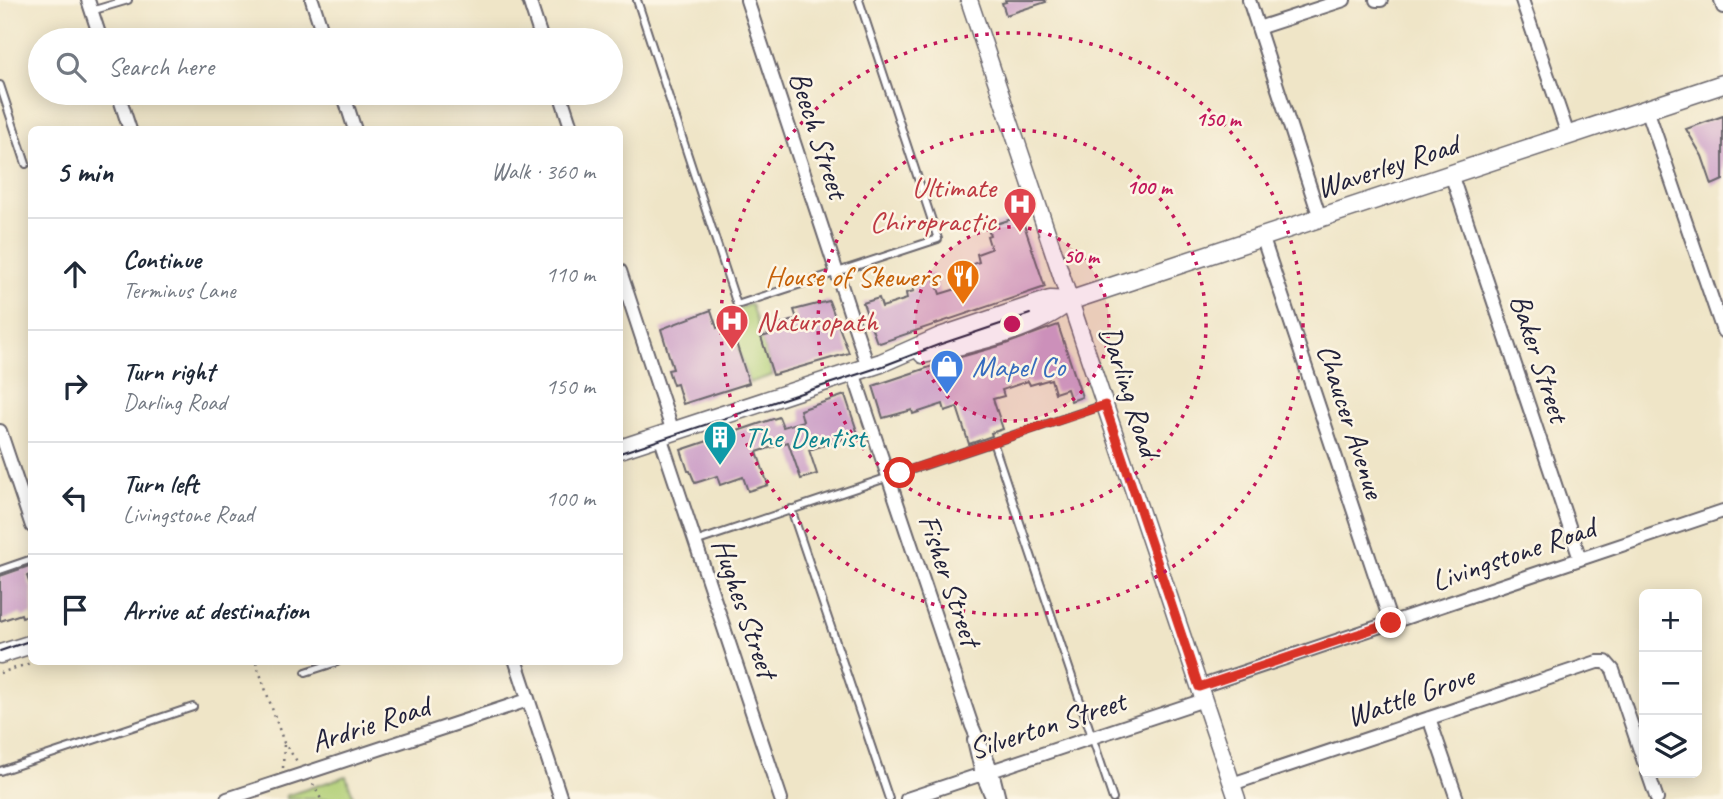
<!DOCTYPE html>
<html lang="en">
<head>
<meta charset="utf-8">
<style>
  :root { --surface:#fff; --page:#f6f6f7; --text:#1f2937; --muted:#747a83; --line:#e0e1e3 }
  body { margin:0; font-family:Caveat,sans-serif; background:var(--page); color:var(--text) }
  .controls { position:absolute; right:21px; bottom:21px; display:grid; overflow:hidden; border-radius:10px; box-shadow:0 4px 18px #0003 }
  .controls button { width:63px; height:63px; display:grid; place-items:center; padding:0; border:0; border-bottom:2px solid var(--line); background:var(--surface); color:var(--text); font:35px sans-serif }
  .stop { position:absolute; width:21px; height:21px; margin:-16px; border:5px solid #d93025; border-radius:50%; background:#fff }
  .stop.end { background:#d93025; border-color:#fff; box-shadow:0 2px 7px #0008 }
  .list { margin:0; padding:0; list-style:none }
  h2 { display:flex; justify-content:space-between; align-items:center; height:91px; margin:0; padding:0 28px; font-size:30px }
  h2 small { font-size:23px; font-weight:400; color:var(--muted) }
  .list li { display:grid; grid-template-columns:46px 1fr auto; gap:21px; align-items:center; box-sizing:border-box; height:112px; padding:0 28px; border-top:2px solid var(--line) }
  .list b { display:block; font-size:26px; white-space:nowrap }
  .list p { margin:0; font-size:23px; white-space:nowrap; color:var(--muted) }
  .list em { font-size:23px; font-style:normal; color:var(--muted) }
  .icon { flex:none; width:38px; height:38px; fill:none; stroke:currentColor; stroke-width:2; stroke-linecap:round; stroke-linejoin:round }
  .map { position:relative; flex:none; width:1723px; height:799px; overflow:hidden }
  .search { position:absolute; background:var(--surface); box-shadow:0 4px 18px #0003; left:28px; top:28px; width:595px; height:77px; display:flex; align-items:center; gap:18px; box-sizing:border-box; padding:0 24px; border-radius:38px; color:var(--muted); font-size:26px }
  .panel { position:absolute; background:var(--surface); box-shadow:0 4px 18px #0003; left:28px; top:126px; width:595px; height:539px; border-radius:10px }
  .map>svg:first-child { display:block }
  .green { fill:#b1cf76; stroke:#6a7858; stroke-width:2 }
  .building { fill:#cda1c8 }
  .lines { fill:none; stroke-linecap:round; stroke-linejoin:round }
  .service-casing { stroke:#6a666c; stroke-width:10 }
  .minor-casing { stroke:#6a666c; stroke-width:16 }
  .tertiary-casing { stroke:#6a666c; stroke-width:19 }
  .secondary-casing { stroke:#6a666c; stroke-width:21 }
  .path { stroke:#6a666c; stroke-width:2.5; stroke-dasharray:2 5; stroke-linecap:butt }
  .service { stroke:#fff; stroke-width:6 }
  .minor { stroke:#fff; stroke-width:12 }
  .tertiary { stroke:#fff; stroke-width:16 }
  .secondary { stroke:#fff; stroke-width:18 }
  .tram { stroke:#22223b; stroke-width:2 }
  .route { stroke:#d93025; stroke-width:9 }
  .ring { fill:none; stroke:#c2185b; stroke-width:3.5; stroke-dasharray:3.5 7 }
  .labels { text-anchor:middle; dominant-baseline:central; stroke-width:5; stroke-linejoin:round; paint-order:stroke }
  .street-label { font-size:30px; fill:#22223b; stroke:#fcf5e5 }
  .health-label { font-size:30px; fill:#be3a42; stroke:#fcf5e5; text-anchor:end }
  .food-label { font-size:30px; fill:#c56008; stroke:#fcf5e5; text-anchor:end }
  .shop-label { font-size:30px; fill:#366cbe; stroke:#fcf5e5; text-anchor:start }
  .culture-label { font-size:30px; fill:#0d838f; stroke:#fcf5e5; text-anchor:start }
  .centre { fill:#c2185b; stroke:#fcf5e5; stroke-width:3.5 }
  .ring-label { font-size:21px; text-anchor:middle; font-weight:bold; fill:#c2185b; stroke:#fcf5e5; stroke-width:5; stroke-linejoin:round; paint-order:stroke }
</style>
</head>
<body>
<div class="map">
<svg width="1723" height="799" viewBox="0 0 1723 799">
  <rect width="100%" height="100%" fill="#fcf5e5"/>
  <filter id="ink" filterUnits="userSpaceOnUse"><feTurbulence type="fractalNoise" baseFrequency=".0143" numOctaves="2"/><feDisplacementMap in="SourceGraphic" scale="14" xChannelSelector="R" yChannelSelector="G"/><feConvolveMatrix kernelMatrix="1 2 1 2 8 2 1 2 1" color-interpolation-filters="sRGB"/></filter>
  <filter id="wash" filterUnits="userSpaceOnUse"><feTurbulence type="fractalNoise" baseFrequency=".00686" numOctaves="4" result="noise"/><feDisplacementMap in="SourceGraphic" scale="28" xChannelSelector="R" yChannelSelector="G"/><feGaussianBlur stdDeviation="1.57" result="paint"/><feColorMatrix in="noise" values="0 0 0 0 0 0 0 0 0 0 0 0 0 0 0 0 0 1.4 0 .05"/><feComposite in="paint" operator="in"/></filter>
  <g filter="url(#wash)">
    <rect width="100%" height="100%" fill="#efe5c7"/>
    <path class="green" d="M751 304 773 375 749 383 726 313Z
      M346 776 354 799H287L286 796Z"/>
    <g id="blocks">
      <path class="building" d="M1005 0H1045L1046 2 1006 15 1002 3 1006 2Z
        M1723 116V180L1712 185 1702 156 1686 129Z
        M1021 216 1045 287 880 343 876 340 863 303 879 298 882 307 907 299 906 293 914 291 911 281 933 273 940 294 976 283 970 265 979 262 977 254 991 249 987 236 990 235 987 227Z
        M829 301 849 353 773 375 761 337 773 334 771 327 797 319 794 310Z
        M711 310 717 328 729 321 749 383 683 404 677 384 673 385 668 370 673 369 661 329Z
        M1058 325 1082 397 1071 401 1067 389 1055 393 1051 379 1030 385 1028 381 1002 390 1004 396 993 399 1003 429 991 433 992 436 969 444 957 407 945 411 943 404 913 414 912 410 883 418 873 386 957 358 1003 345Z
        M845 395 858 434 809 450 817 474 801 479 788 442 757 452 768 485 748 491 743 477 720 485 717 476 695 483 690 471H688L681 450 779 417 783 427 803 421 800 410Z
        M32 565V574L27 576 32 590V614L22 617 21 614 0 621V576Z"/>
    </g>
  </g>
  <g filter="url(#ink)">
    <use href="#blocks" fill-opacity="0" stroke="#6a666c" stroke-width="2"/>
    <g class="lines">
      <defs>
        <path id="service" d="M637 0 737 305 938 239 859 0
          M91 11 128 0
          M0 85 26 164
          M993 442 1113 799
          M791 509 889 799
          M695 542 1104 405
          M0 570 32 559
          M306 672 337 662
          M0 771 193 707"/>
        <path id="minor" d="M88 0 101 40
          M312 0 325 40
          M529 0 542 40
          M747 0 868 367
          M1249 0 1320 218
          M1376 0H1381
          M1522 0 1568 135
          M1721 0 1723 7
          M1258 28 1344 0
          M118 93 130 130
          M343 93 355 130
          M560 93 572 130
          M1647 109 1723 331
          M1451 174 1580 559
          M1262 236 1391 623
          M620 271 673 432
          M853 372 972 726 992 771 999 799
          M0 431 32 526
          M660 436 781 799
          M516 662 561 799
          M1199 687 1723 511
          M1429 718 1457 799
          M974 740 982 774 993 799
          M1648 773 1657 799
          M1232 784 1597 662H1606L1613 670 1644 762
          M227 799 528 700
          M907 799 1204 700"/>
        <path id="tertiary" d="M969 0 1237 799"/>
        <path id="secondary" d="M923 354C969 343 1033 331 1069 301
          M620 449 881 363 940 337 1014 312 1050 300 1069 301 1087 295 1723 84
          M0 654 32 644"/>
      </defs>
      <use href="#service" class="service-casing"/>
      <use href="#minor" class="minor-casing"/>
      <use href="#tertiary" class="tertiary-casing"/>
      <use href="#secondary" class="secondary-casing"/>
      <path class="path" d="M256 662 284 743 299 764
        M0 673 34 662
        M283 768 284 743
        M313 784 321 799"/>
      <use href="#service" class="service"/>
      <use href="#minor" class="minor"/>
      <use href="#tertiary" class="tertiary"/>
      <use href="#secondary" class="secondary"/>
      <path class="tram" d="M620 453 883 366 938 345 1030 314
        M0 651 32 640"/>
    </g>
  </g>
  <g class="lines" filter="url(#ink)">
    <path class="route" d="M900 473 1105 405 1199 687 1391 623"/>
  </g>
  <circle cx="1012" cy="324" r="97" fill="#c2185b" fill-opacity=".12"/>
  <g class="ring">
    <circle cx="1012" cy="324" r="97"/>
    <circle cx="1012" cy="324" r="194"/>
    <circle cx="1012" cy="324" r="291"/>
  </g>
  <defs>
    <symbol id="hospital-pin" viewBox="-11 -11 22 30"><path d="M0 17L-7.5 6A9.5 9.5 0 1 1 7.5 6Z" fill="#e0444e" stroke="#fcf5e5"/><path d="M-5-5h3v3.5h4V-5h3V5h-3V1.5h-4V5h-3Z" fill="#fff"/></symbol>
    <symbol id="restaurant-pin" viewBox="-11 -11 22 30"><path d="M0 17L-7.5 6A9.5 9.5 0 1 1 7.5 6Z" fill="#e8710a" stroke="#fcf5e5"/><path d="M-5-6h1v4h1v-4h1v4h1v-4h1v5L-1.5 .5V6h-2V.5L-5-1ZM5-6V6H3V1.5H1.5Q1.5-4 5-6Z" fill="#fff"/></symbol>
    <symbol id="shop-pin" viewBox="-11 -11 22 30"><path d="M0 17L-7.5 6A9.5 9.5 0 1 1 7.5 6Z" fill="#3f7fe0" stroke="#fcf5e5"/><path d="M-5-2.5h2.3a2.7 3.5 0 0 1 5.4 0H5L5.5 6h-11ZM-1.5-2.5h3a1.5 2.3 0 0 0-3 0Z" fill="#fff"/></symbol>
    <symbol id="building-pin" viewBox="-11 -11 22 30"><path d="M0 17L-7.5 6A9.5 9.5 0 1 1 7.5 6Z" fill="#0f9aa8" stroke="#fcf5e5"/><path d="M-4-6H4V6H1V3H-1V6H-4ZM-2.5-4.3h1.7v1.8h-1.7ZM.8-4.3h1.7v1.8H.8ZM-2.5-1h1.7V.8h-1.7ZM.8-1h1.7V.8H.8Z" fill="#fff"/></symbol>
  </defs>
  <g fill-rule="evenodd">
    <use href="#hospital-pin" x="1001" y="185" width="38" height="52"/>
    <use href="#restaurant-pin" x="944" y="257" width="38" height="52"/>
    <use href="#hospital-pin" x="713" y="302" width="38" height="52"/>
    <use href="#shop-pin" x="928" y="347" width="38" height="52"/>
    <use href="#building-pin" x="701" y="418" width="38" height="52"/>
  </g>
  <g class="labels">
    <g class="street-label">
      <text transform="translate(819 135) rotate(72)">Beech Street</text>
      <text transform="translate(1387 166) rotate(-18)">Waverley Road</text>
      <text transform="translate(1540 358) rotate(72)">Baker Street</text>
      <text transform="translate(1130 391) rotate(72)">Darling Road</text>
      <text transform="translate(1351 421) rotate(72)">Chaucer Avenue</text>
      <text transform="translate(1513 554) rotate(-19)">Livingstone Road</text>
      <text transform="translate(950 580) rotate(71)">Fisher Street</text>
      <text transform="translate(745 608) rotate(71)">Hughes Street</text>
      <text transform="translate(1410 696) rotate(-19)">Wattle Grove</text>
      <text transform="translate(370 724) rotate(-18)">Ardrie Road</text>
      <text transform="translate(1047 725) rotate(-18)">Silverton Street</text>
    </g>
    <g class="health-label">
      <text x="996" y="187">Ultimate<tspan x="996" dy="34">Chiropractic</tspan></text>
      <text x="756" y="321" text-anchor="start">Naturopath</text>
    </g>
    <g class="food-label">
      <text x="939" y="276">House of Skewers</text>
    </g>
    <g class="shop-label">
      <text x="972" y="366">Mapel Co</text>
    </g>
    <g class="culture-label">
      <text x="744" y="437">The Dentist</text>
    </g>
  </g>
  <circle cx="1012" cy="324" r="10" class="centre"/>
  <g class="ring-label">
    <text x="1218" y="126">150 m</text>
    <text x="1149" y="194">100 m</text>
    <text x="1081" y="263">50 m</text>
  </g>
</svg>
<div class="controls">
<button>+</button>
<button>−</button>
<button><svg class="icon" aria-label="layers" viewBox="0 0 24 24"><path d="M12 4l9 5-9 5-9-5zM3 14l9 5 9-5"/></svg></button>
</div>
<div class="stop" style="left:900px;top:473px"></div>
<div class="stop end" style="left:1391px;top:623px"></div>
<div class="search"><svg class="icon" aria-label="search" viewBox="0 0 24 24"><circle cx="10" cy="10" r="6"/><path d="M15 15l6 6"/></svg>Search here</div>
<section class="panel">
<h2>5 min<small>Walk · 360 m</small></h2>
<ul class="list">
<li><svg class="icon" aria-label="ahead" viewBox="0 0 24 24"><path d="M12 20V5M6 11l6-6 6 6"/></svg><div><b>Continue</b><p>Terminus Lane</p></div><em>110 m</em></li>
<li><svg class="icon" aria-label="right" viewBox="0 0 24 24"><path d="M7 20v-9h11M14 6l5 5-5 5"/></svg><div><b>Turn right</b><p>Darling Road</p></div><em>150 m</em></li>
<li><svg class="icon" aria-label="left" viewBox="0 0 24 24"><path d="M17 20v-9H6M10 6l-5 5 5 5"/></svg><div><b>Turn left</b><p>Livingstone Road</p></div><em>100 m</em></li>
<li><svg class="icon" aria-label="arrive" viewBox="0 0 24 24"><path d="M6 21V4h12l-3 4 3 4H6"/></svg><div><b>Arrive at destination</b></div></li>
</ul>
</section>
</div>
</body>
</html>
